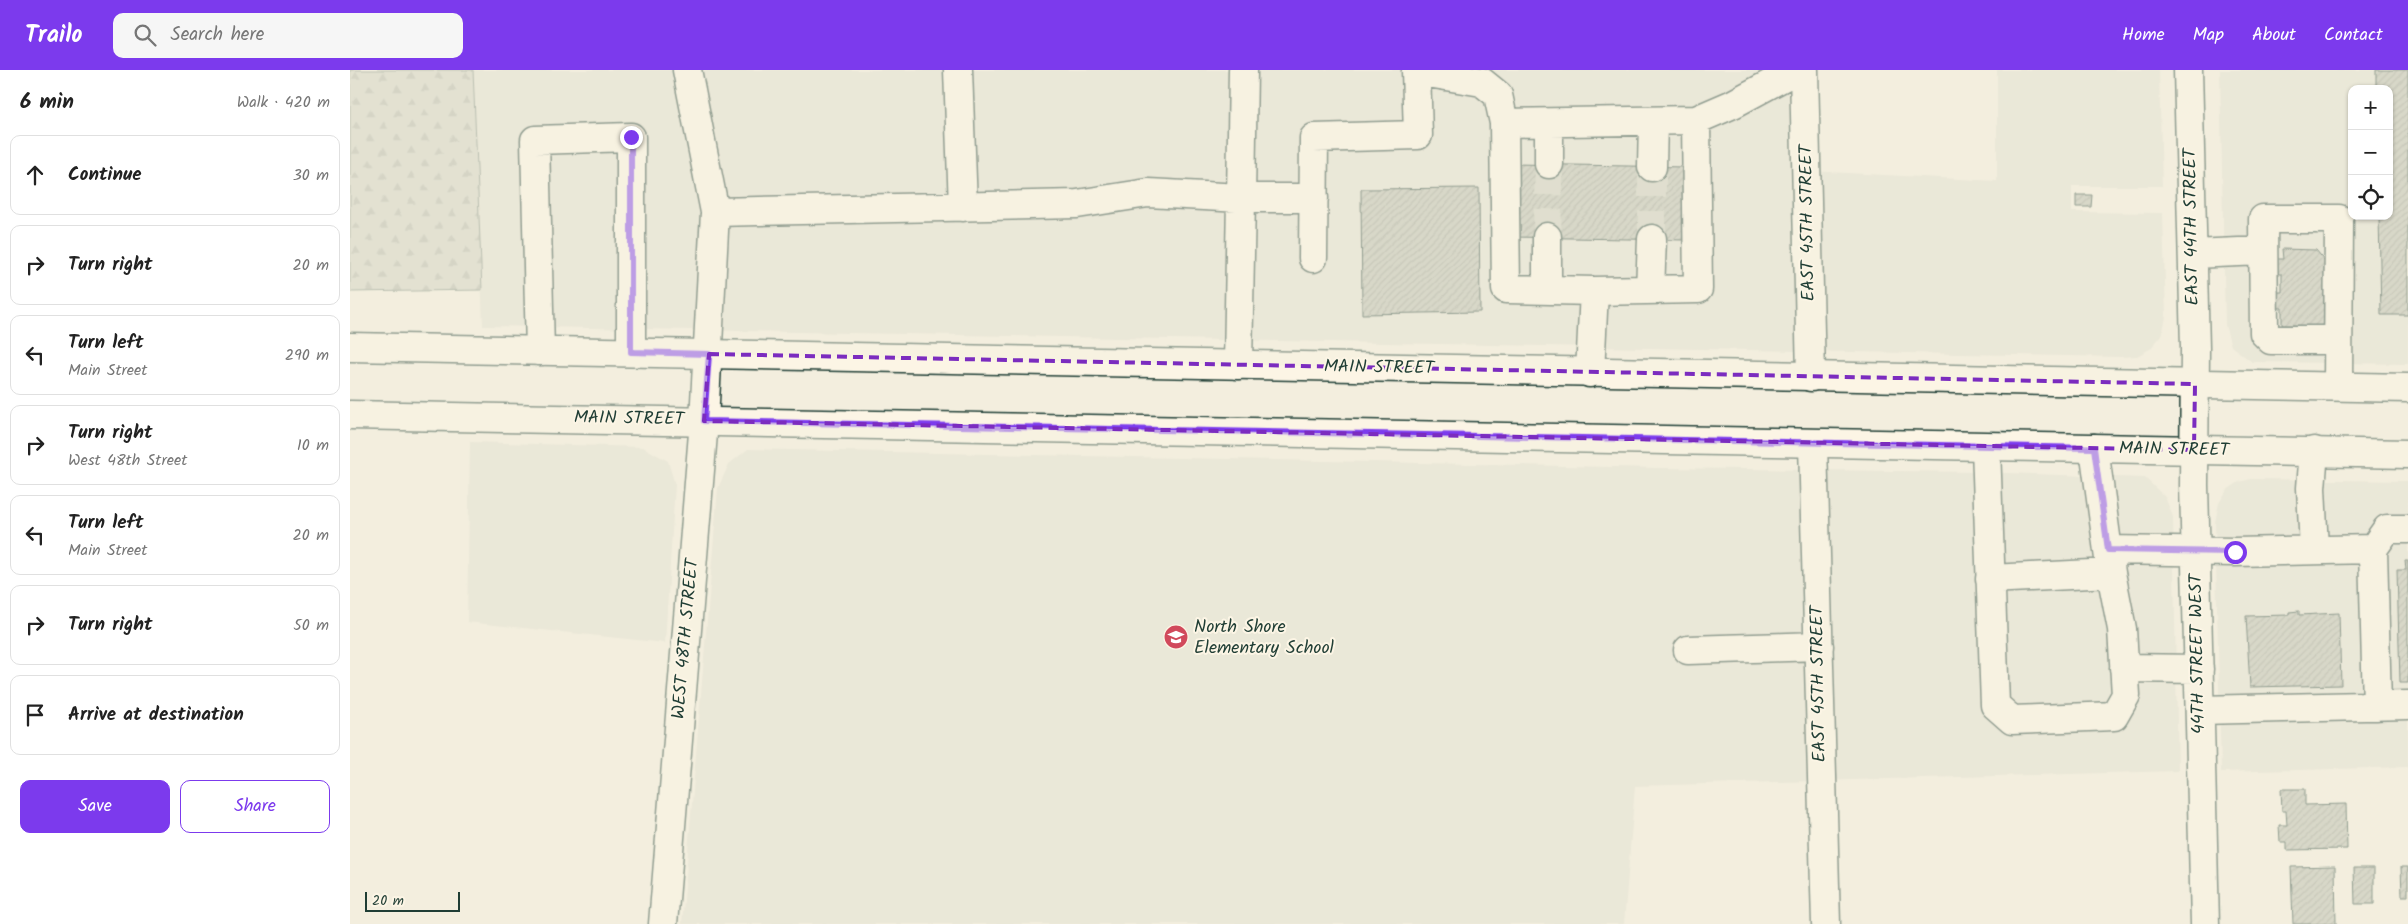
<!DOCTYPE html>
<html lang="en">
<head>
<meta charset="utf-8">
<style>
  :root { --surface:#fff; --page:#f6f6f6; --text:#222; --muted:#767676; --line:#e0e0e0; --accent:#7c3aed }
  body { margin:0; font-family:Kalam,sans-serif; background:var(--page); color:var(--text) }
  .controls { position:absolute; right:15px; top:15px; display:grid; overflow:hidden; border-radius:10px; box-shadow:0 1px 4px #0004 }
  .controls button { width:45px; height:45px; display:grid; place-items:center; padding:0; border:0; border-bottom:1px solid var(--line); background:var(--surface); color:var(--text); font:25px sans-serif }
  .scale { position:absolute; left:15px; bottom:12px; width:95px; box-sizing:border-box; padding-left:5px; border:2px solid #1f3d34; border-top:0; font-size:14px; line-height:18px; white-space:nowrap; color:#1f3d34; -webkit-text-stroke:4px #fcf5e5; paint-order:stroke }
  .stop { position:absolute; width:15px; height:15px; margin:-11px; border:4px solid #7c3aed; border-radius:50%; background:#fff }
  .stop.end { background:#7c3aed; border-color:#fff; box-shadow:0 1px 5px #0008 }
  .list { margin:0; padding:0; list-style:none }
  h2 { display:flex; justify-content:space-between; align-items:center; height:65px; margin:0; padding:0 20px; font-size:21px }
  h2 small { font-size:16px; font-weight:400; color:var(--muted) }
  .list li { display:grid; grid-template-columns:32px 1fr auto; gap:15px; align-items:center; box-sizing:border-box; height:80px; margin:0 10px 10px; padding:0 10px; border:1px solid var(--line); border-radius:10px }
  .list b { display:block; font-size:19px; white-space:nowrap }
  .list p { margin:0; font-size:16px; white-space:nowrap; color:var(--muted) }
  .list em { font-size:16px; font-style:normal; color:var(--muted) }
  .actions { display:flex; gap:10px; padding:15px 20px }
  .actions a { flex:1; padding:11px 0; border:1px solid var(--accent); border-radius:10px; text-align:center; font-size:18px; color:var(--accent) }
  .actions .main { background:var(--accent); color:#fff }
  .icon { flex:none; width:28px; height:28px; fill:none; stroke:currentColor; stroke-width:2; stroke-linecap:round; stroke-linejoin:round }
  .map { position:relative; flex:none; width:2058px; height:854px; overflow:hidden }
  header { display:flex; align-items:center; gap:30px; box-sizing:border-box; height:70px; padding:0 25px; background:var(--accent); color:#fff }
  header strong { font-size:24px }
  nav { display:flex; gap:28px; margin-inline-start:auto; font-size:18px }
  .search { width:350px; height:45px; background:var(--page); display:flex; align-items:center; gap:12px; box-sizing:border-box; padding:0 18px; border-radius:10px; color:var(--muted); font-size:19px }
  main { display:flex }
  aside { flex:1; background:var(--surface) }
  .map>svg:first-child { display:block }
  .built { fill:#e1dfd0; fill-rule:evenodd }
  .forest { fill:url(#forest-firs); stroke:#78877b }
  .building { fill:url(#building-hatch); stroke:#1f3d34 }
  .lines { fill:none; stroke-linecap:round; stroke-linejoin:round }
  .minor-tunnel { stroke:#c9cbbc; stroke-width:28; stroke-dasharray:28 14; stroke-linecap:butt }
  .minor-casing { stroke:#1f3d34; stroke-width:31 }
  .major-casing { stroke:#1f3d34; stroke-width:31 }
  .minor { stroke:#fcf5e5; stroke-width:28 }
  .major { stroke:#fcf5e5; stroke-width:28 }
  .route { stroke:#7c3aed; stroke-width:6 }
  .marked { fill:none; stroke:#7b2cbf; stroke-width:4; stroke-dasharray:10 6; stroke-linejoin:round }
  .labels { text-anchor:middle; dominant-baseline:central; stroke-width:4; stroke-linejoin:round; paint-order:stroke }
  .street-label { font-size:18px; fill:#1f3d34; stroke:#fcf5e5 }
  .poi-label { font-size:18px; fill:#1f3d34; stroke:#fcf5e5; text-anchor:start }
</style>
</head>
<body>
<header>
<strong>Trailo</strong>
<div class="search"><svg class="icon" aria-label="search" viewBox="0 0 24 24"><circle cx="10" cy="10" r="6"/><path d="M15 15l6 6"/></svg>Search here</div>
<nav><a>Home</a><a>Map</a><a>About</a><a>Contact</a></nav>
</header>
<main>
<aside>
<h2>6 min<small>Walk · 420 m</small></h2>
<ul class="list">
<li><svg class="icon" aria-label="ahead" viewBox="0 0 24 24"><path d="M12 20V5M6 11l6-6 6 6"/></svg><div><b>Continue</b></div><em>30 m</em></li>
<li><svg class="icon" aria-label="right" viewBox="0 0 24 24"><path d="M7 20v-9h11M14 6l5 5-5 5"/></svg><div><b>Turn right</b></div><em>20 m</em></li>
<li><svg class="icon" aria-label="left" viewBox="0 0 24 24"><path d="M17 20v-9H6M10 6l-5 5 5 5"/></svg><div><b>Turn left</b><p>Main Street</p></div><em>290 m</em></li>
<li><svg class="icon" aria-label="right" viewBox="0 0 24 24"><path d="M7 20v-9h11M14 6l5 5-5 5"/></svg><div><b>Turn right</b><p>West 48th Street</p></div><em>10 m</em></li>
<li><svg class="icon" aria-label="left" viewBox="0 0 24 24"><path d="M17 20v-9H6M10 6l-5 5 5 5"/></svg><div><b>Turn left</b><p>Main Street</p></div><em>20 m</em></li>
<li><svg class="icon" aria-label="right" viewBox="0 0 24 24"><path d="M7 20v-9h11M14 6l5 5-5 5"/></svg><div><b>Turn right</b></div><em>50 m</em></li>
<li><svg class="icon" aria-label="arrive" viewBox="0 0 24 24"><path d="M6 21V4h12l-3 4 3 4H6"/></svg><div><b>Arrive at destination</b></div></li>
</ul>
<div class="actions"><a class="main">Save</a><a>Share</a></div>
</aside>
<div class="map">
<svg width="2058" height="854" viewBox="0 0 2058 854">
  <defs>
    <pattern id="forest-firs" width="22" height="20" patternUnits="userSpaceOnUse" patternTransform="scale(1.25)"><rect width="22" height="20" fill="#d0d1c2"/><path d="M5 1l3.5 6h-7zM16 11l3.5 6h-7z" fill="#b2b4a7"/></pattern>
    <pattern id="building-hatch" width="6" height="6" patternUnits="userSpaceOnUse" patternTransform="scale(1.25)"><rect width="6" height="6" fill="#b8bcae"/><path d="M-1 1l2-2M0 6l6-6M5 7l2-2" fill="none" stroke="#959a8e"/></pattern>
  </defs>
  <rect width="100%" height="100%" fill="#f3eede"/>
  <filter id="ink" filterUnits="userSpaceOnUse"><feTurbulence type="fractalNoise" baseFrequency=".02" numOctaves="2"/><feDisplacementMap in="SourceGraphic" scale="10" xChannelSelector="R" yChannelSelector="G"/><feConvolveMatrix kernelMatrix="1 2 1 2 8 2 1 2 1" color-interpolation-filters="sRGB"/></filter>
  <g filter="url(#ink)">
    <path class="built" d="M123 0H1438L1441 100 1647 111V0H1809L1812 116H1722V142L1813 143 1816 247 1812 265 1800 279 1787 286 1770 287 133 256Z
      M1870 0H2058V294L1902 292 1881 276 1875 255ZM2002 19H2039V146H2002Z
      M120 372 293 377 318 391 325 415 315 573 117 552Z
      M398 379 1310 398 1630 402 1795 408 1815 427 1823 447 1828 701 1285 716 1274 854H332L368 418 379 394Z
      M1901 409 2058 411V697L1871 702 1865 452 1869 433 1877 420 1889 412Z"/>
    <path class="forest" d="M0 0H123L132 220 0 222Z"/>
    <path class="building" d="M2026 0H2058V245H2031L2029 146H2039V19H2026Z
      M1164 94 1335 97 1334 170 1163 167Z
      M1129 118 1130 242 1012 244 1011 119Z
      M1726 125H1742L1741 137H1726Z
      M1932 179 1966 180 1980 197 1979 256 1932 255V238H1926V222H1932V204H1927V189H1933Z
      M2055 491H2058V613H2050L2047 500H2056Z
      M1949 541V545L1989 543 1991 615 1900 617 1896 546 1939 545V542Z
      M1931 719H1955V735L1996 734 1997 779 1937 780V772H1930L1929 755H1937L1936 741H1932Z
      M1985 796 1986 854H1943L1941 797Z
      M2051 797H2058V826H2052Z
      M2004 798H2024V834H2005Z"/>
    <g class="lines">
      <path class="minor-tunnel" d="M1197 167 1199 94
        M1302 169V97"/>
      <defs>
        <path id="minor" d="M337 0 365 142
          M608 0 613 137
          M893 0 891 128H964
          M1454 0 1461 307
          M1838 0 1845 278 1844 415 1855 854
          M1066 1 1132 12 1148 25 1154 53
          M1199 94V53
          M1302 97 1303 51
          M1843 184 1912 181
          M963 188 964 68 1068 65 1066 0
          M1197 220V167
          M1300 220 1302 169
          M1244 221 1348 219 1346 50
          M1988 270H1921L1914 263 1913 149H1989L1988 316
          M190 281 185 70 281 67V282
          M1240 303 1244 221 1156 219 1154 53 1346 50 1383 34 1446 0
          M1463 374 1476 854
          M1636 377 1645 635 1662 650 1764 646 1776 625 1772 559 1761 503 1744 378
          M1964 381 1961 418 1964 479
          M2023 479 2027 636
          M1758 480 1885 482 2023 479 2037 459H2058
          M1640 509 1761 503
          M1338 580 1469 576
          M1774 598 1849 599
          M1850 640 2058 635
          M313 854 354 351 365 142 727 134 798 123 891 128 888 295"/>
        <path id="major" d="M0 277 2058 318
          M0 345 2058 384"/>
      </defs>
      <use href="#minor" class="minor-casing"/>
      <use href="#major" class="major-casing"/>
      <use href="#minor" class="minor"/>
      <use href="#major" class="major"/>
    </g>
  </g>
  <g class="lines" filter="url(#ink)">
    <path class="route" d="M281 67V282L359 284 354 351 1744 378 1758 480 1885 482"/>
  </g>
  <path d="M0 0H2058V854H0ZM359 284 1845 314 1844 380 354 351Z" fill="#f3eede" fill-opacity=".55" fill-rule="evenodd"/>
  <path class="marked" d="M359 284 1845 314 1844 380 354 351Z"/>
  <defs>
    <symbol id="school-disc" viewBox="-11 -11 22 22"><circle r="9.5" fill="#d1495b" stroke="#fcf5e5"/><path d="M0-5L7-2L0 1L-7-2ZM-4 1L0 2.5L4 1V4Q0 6-4 4Z" fill="#fff"/></symbol>
  </defs>
  <g fill-rule="evenodd">
    <use href="#school-disc" x="812" y="553" width="28" height="28"/>
  </g>
  <g class="labels">
    <g class="street-label">
      <text transform="translate(1458 153) rotate(-91)">EAST 45TH STREET</text>
      <text transform="translate(1842 157) rotate(-91)">EAST 44TH STREET</text>
      <text transform="translate(1029 298) rotate(1)">MAIN STREET</text>
      <text transform="translate(279 349) rotate(1)">MAIN STREET</text>
      <text transform="translate(1824 380) rotate(1)">MAIN STREET</text>
      <text transform="translate(336 569) rotate(-85)">WEST 48TH STREET</text>
      <text transform="translate(1848 584) rotate(-91)">44TH STREET WEST</text>
      <text transform="translate(1469 614) rotate(-91)">EAST 45TH STREET</text>
    </g>
    <g class="poi-label">
      <text x="844" y="557">North Shore<tspan x="844" dy="21">Elementary School</tspan></text>
    </g>
  </g>
</svg>
<div class="controls">
<button>+</button>
<button>−</button>
<button><svg class="icon" aria-label="locate" viewBox="0 0 24 24"><circle cx="12" cy="12" r="6"/><path d="M12 2v4M12 18v4M2 12h4M18 12h4"/></svg></button>
</div>
<div class="scale">20 m</div>
<div class="stop" style="left:1885px;top:482px"></div>
<div class="stop end" style="left:281px;top:67px"></div>
</div>
</main>
</body>
</html>
